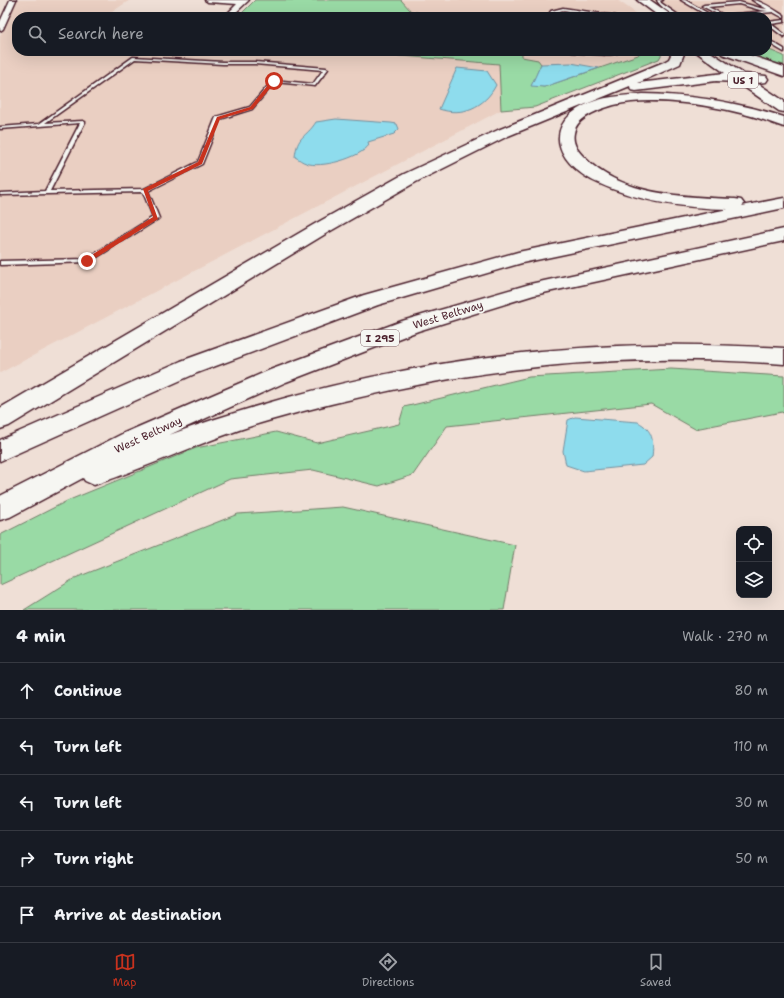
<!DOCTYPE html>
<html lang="en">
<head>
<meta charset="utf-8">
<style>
  :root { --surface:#171b24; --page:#242831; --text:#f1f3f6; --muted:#9ea1a6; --line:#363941; --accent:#c8321e }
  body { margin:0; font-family:"Shantell Sans",sans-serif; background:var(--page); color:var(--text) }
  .controls { position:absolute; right:12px; bottom:12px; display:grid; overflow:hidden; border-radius:8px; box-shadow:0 4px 16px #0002 }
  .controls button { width:36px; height:36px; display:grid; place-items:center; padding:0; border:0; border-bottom:1px solid var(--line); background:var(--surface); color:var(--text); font:20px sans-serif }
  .stop { position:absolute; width:12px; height:12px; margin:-9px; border:3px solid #c8321e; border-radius:50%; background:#fff }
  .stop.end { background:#c8321e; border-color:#fff; box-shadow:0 1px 4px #0008 }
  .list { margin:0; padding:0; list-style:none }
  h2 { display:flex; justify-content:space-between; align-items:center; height:52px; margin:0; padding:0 16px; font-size:17px }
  h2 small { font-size:13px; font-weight:400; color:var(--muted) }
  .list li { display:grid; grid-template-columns:26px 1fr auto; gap:12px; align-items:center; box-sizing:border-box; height:56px; padding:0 16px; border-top:1px solid var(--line) }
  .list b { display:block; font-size:15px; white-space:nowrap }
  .list em { font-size:13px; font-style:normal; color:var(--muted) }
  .icon { flex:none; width:22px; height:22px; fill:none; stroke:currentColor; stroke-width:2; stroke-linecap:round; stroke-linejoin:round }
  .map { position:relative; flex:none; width:784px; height:610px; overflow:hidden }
  .search { position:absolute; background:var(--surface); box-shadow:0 4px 16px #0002; left:12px; right:12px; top:12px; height:44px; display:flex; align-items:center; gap:10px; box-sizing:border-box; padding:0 14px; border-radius:16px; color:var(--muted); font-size:15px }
  .sheet { height:332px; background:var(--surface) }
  nav { display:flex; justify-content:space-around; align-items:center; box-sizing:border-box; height:56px; border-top:1px solid var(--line); background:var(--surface); font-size:11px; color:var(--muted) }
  nav a { display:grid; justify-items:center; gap:2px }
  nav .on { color:var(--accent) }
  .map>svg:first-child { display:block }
  .built { fill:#eacfc2 }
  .green { fill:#99daa5; stroke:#727c68 }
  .water { fill:#8edced; stroke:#73909f }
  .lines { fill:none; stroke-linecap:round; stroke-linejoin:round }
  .lane-casing { stroke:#4a1f2b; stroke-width:3 }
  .street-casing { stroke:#4a1f2b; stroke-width:3 }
  .highway-casing { stroke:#4a1f2b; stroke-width:3 }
  .lane { fill:#f6f6f2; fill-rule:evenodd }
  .street { fill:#f6f6f2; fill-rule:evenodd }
  .highway { fill:#f6f6f2; fill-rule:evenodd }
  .route { fill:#c8321e }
  .labels { text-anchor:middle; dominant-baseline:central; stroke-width:3.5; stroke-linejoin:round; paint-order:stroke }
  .shield { fill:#f6f6f2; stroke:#7e6067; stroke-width:1 }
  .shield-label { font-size:10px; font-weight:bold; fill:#4a1f2b }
  .street-label { font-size:11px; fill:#4a1f2b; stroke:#f6f6f2 }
</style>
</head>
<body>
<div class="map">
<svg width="784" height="610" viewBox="0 0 784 610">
  <rect width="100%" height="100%" fill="#efdfd6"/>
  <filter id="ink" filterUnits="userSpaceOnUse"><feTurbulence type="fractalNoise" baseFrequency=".025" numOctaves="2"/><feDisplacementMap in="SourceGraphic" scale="8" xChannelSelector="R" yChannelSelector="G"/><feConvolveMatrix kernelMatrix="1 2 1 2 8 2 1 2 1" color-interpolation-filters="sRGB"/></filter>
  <g filter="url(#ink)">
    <path class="built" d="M16 0H130L104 17H17V51H341L500 64 501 110 0 373V36Z
      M401 0H617L633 11 638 17H441L411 11Z
      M651 0H784V56L767 49V17H677Z
      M522 51H642L638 55 599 68 583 65 541 64 538 60 522 57Z"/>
    <path class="green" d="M255 0H401L411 11 441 17H238Z
      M767 49 784 56V65L768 61 744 51H767Z
      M341 51H522V57L538 60 541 64 532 85 544 87 638 55 642 51 663 52 659 59 535 107 501 110 499 64Z
      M671 369 784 376V414L782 412 695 429 651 404 447 426 413 475 379 486 313 470 230 479 0 585V535L67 501 196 448 276 432 317 443 399 424 404 407 529 377Z
      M343 507 515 545 504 610H24L75 578 238 514Z"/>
    <path class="water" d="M571 63 599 68 544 87 531 86 541 64Z
      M457 68 487 71 496 85C485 107 462 117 439 109Z
      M336 119 391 123 397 124 399 129 394 134 368 142 369 145C360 158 320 169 306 163 302 162 299 159 295 157 297 135 306 138 316 122Z
      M575 417 638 422C653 430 654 441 652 457L643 465 584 471 566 465 563 451 568 420Z"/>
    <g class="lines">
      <defs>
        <path id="lane" d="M657 0H663L660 1 661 3 681 17C674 17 659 6 657 0Z
          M681 0H685L714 17H710Z
          M752 0C761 0 776 11 784 16V18L773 12 723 17 702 6 704 5 739 2 760 8 767 9ZM739 4 760 10 768 11 724 15 708 7Z
          M563 8 616 16 618 17H609L563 10 553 13 551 17H547L551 11Z
          M667 15V17H652L654 16Z
          M566 16H572L574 17H564Z
          M784 20V22L771 24 784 34V37L767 24V22H768Z
          M767 39 784 49V52L767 42Z
          M570 51 608 53 618 51H625L608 55 572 52Z
          M133 57 223 62H255L326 68 328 69 315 86 275 82 252 109 220 119 202 164 148 191 159 218 158 219 89 262 0 265V261L86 259 153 217 143 192 0 195V193L45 191 80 123 0 129V127L39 124ZM135 59 223 64H255L323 70 313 84 273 80 250 107 216 117 198 162 144 189 50 191 85 122 83 121 45 123Z"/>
        <path id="street" d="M10 0H16L3 29 0 31V22Z
          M205 0H249L231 17H224L237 4 208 2Z"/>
        <path id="highway" d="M637 0H650L674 17H660Z
          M673 51H685L680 64 638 83 725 73 695 51H709L744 74 766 76 768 79 766 82 757 83 784 101V112L779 111 737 82 716 81 636 91 631 90 630 86 508 136 416 182 327 233 9 426 0 429V408L313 225 404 174 498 130 664 62 669 59Z
          M720 51H738L784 67V76L722 54Z
          M643 94C691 95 738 102 784 117V127C775 124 767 121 758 118 719 106 654 95 614 105 600 109 576 117 574 133 572 143 577 150 584 157 621 196 685 197 735 199L741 200 744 204 742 206 784 198V208L522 263 378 305 197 373 0 461V440L181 361 364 295 518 252 728 209C684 208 639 202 598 183 562 167 539 130 583 106 601 96 623 96 643 94Z
          M784 229V241L534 295 418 331 286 382 169 435C323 379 491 347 655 345 698 344 741 346 784 348V364C741 361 699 359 656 360 526 361 395 385 271 420 210 437 154 465 94 485L85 481 83 478 10 517 0 520V496L122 434 270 370 402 321 530 284Z"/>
      </defs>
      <use href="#lane" class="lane-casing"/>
      <use href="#street" class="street-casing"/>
      <use href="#highway" class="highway-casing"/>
      <use href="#lane" class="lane"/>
      <use href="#street" class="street"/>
      <use href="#highway" class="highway"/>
    </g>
  </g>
  <path class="route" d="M272 80 276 81 253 109 220 119 202 164 148 191 158 219 89 262H85V259L153 217 143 189 198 162 217 117 250 107Z"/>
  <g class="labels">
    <g class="shield">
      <rect x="728" y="72" width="30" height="16" rx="3"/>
      <rect x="361" y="330" width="38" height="16" rx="3"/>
    </g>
    <g class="shield-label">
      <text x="743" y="80">US 1</text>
      <text x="380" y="338">I 295</text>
    </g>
    <g class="street-label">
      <text transform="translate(448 315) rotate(-17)">West Beltway</text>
      <text transform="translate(148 435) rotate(-25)">West Beltway</text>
    </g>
  </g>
</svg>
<div class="controls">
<button><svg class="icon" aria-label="locate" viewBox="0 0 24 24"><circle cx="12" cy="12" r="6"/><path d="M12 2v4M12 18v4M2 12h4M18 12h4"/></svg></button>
<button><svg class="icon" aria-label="layers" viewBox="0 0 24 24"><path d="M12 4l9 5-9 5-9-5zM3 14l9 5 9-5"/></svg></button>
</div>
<div class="stop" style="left:274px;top:81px"></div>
<div class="stop end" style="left:87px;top:261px"></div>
<div class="search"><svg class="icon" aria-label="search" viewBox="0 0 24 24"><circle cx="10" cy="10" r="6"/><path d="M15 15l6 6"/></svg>Search here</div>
</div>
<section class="sheet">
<h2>4 min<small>Walk · 270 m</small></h2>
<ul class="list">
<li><svg class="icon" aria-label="ahead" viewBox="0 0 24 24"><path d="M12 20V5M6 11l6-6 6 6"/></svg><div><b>Continue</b></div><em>80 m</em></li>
<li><svg class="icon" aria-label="left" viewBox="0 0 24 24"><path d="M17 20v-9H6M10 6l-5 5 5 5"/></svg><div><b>Turn left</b></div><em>110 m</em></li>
<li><svg class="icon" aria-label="left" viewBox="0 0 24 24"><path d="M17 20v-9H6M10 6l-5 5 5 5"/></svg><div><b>Turn left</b></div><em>30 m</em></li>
<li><svg class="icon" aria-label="right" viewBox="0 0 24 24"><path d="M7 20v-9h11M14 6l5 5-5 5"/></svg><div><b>Turn right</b></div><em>50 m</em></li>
<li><svg class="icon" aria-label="arrive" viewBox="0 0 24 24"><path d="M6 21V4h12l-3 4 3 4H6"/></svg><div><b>Arrive at destination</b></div></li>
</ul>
</section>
<nav>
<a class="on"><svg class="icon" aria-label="map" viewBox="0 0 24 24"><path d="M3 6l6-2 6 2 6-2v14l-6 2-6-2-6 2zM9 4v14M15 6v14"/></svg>Map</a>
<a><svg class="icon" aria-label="directions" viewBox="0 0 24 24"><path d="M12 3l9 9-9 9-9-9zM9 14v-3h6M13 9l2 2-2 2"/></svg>Directions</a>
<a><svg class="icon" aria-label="saved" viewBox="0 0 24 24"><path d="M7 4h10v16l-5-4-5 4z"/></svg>Saved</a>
</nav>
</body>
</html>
